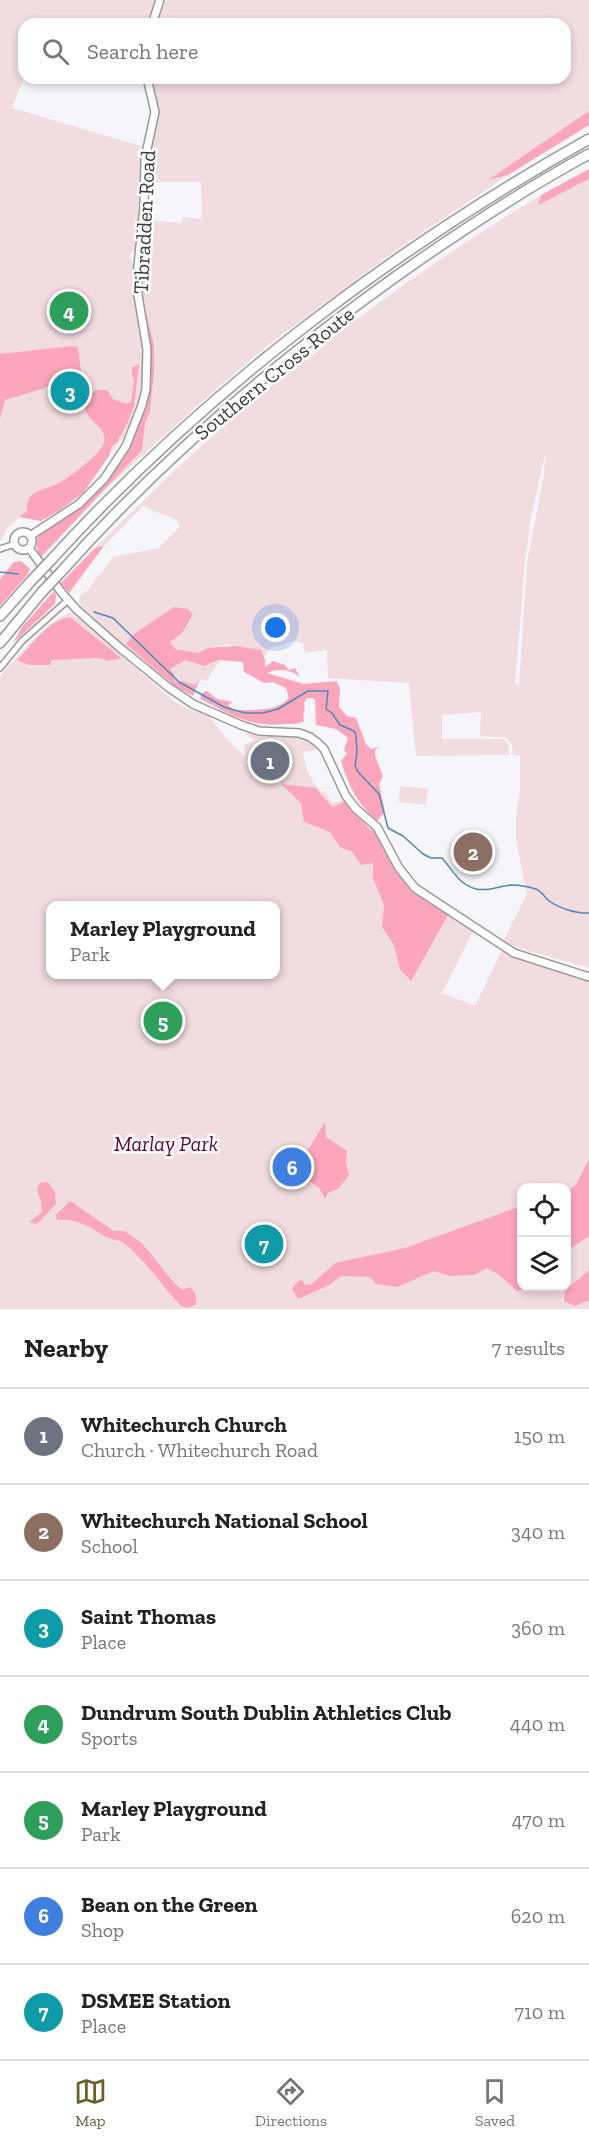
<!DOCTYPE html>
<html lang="en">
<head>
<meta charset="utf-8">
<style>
  :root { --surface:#fff; --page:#f6f6f6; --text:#222; --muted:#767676; --line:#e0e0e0; --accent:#6c5d2b }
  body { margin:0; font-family:"Zilla Slab",serif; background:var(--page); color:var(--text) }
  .controls { position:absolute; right:18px; bottom:18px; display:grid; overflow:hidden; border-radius:12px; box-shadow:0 3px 9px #0003 }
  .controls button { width:54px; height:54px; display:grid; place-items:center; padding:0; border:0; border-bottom:2px solid var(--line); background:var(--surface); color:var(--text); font:30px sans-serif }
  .you { position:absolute; left:276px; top:628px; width:21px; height:21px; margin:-15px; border:4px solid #fff; border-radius:50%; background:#1a73e8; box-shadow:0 0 0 9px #1a73e833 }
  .badge { display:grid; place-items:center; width:39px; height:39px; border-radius:50%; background:var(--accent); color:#fff; font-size:20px; font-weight:700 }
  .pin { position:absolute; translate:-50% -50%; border:3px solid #fff; box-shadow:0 2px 6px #0006 }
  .popup { position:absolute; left:46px; top:901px; width:234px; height:78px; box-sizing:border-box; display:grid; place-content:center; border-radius:12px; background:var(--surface); filter:drop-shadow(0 2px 4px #0005); font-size:20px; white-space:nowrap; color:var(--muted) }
  .popup b { font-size:22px; color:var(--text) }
  .popup::after { content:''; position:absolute; left:50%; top:100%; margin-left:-12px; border:12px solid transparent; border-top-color:var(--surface) }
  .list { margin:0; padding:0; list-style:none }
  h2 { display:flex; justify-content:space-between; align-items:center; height:78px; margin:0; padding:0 24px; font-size:26px }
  h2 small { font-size:20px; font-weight:400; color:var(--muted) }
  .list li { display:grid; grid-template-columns:39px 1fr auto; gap:18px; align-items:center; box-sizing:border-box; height:96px; padding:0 24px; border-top:2px solid var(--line) }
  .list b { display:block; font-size:22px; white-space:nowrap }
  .list p { margin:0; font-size:20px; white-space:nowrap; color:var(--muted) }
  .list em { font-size:20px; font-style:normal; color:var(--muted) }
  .icon { flex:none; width:33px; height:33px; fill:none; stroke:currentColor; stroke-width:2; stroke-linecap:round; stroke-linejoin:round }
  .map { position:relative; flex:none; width:589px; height:1309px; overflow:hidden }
  .search { position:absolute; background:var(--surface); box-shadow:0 3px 9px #0003; left:18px; right:18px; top:18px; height:66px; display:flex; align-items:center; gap:15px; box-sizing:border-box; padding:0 21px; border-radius:18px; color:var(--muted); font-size:22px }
  .sheet { height:750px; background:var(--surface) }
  nav { display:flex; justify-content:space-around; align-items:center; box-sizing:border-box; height:84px; border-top:2px solid var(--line); background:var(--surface); font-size:16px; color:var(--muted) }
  nav a { display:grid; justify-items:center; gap:3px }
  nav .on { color:var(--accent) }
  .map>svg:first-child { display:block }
  .green { fill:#f1dce0; fill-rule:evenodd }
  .forest { fill:#fca6bb }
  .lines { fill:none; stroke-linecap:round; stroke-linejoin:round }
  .stream { stroke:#4c89b9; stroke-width:1.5 }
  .minor-casing { stroke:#99989b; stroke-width:8 }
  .tertiary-casing { stroke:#99989b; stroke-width:10 }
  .motorway-casing { stroke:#99989b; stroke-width:12 }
  .minor { stroke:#fff; stroke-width:5 }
  .tertiary { stroke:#fff; stroke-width:7 }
  .motorway { stroke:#fff; stroke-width:9 }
  .motorway-bridge-casing { stroke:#99989b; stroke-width:12; stroke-linecap:butt }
  .motorway-bridge { stroke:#fff; stroke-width:9 }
  .labels { text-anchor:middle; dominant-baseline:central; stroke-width:5; stroke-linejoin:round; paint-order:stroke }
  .street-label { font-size:21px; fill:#3b3a3c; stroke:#fff }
  .park-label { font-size:21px; font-style:italic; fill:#65052e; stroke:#fff }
</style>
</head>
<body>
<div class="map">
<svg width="589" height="1309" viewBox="0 0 589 1309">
  <rect width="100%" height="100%" fill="#f6f5f9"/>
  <path class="green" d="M0 0H157L148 24H61L49 19 47 24H24V78L12 108 144 147 140 170 142 194 136 248 130 254V258L134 267 135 298 144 343 143 390 137 411 122 439 105 460 19 517 6 530 0 542Z
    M166 0H589V111L490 179 508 175 395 251 272 342 206 398 104 490 117 476 150 411 154 373V345L142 299 141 282 147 220 181 223 183 217 202 219 201 182H147L151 139 159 116 151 78H565V24H156Z
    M589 179V968L519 948 503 941 527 894 516 840V816L520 790V756L513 755 512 745 507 738 480 736 481 712 442 715V739H502C510 742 509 748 509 755L416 756 409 683 328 678 327 650 305 653 303 643 294 641 270 648 262 661 227 644 191 661 204 666 221 660 211 673 207 681 200 679 195 685 183 681 175 682 172 671 161 676 120 642 79 603 80 595 87 591 113 557 159 548 180 527 176 520 143 506 104 546 96 547 177 468 241 411 305 358 307 361C329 339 354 321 379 303 431 264 486 229 541 195L539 204ZM545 454 544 476 527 563 519 686 515 683 525 562 531 517Z
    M70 613 82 621 175 702 191 710 207 713 224 736 245 757 244 745 255 740 246 735 248 731C274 738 294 729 317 747L315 750 303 752C306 770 309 778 321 792L325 791 332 803 344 800 361 818 376 831 401 878 411 891 473 931 442 993 475 1006 502 950 517 957 589 979V1309H0V677L5 670C22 653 48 620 70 613ZM272 747 287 755 267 778 272 779C264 779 261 775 255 769ZM51 906H276V974H51ZM522 1188H566V1286H522Z
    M400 786 428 789 426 805 399 802Z"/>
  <path class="forest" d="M589 111V125L508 175 488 180Z
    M589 169V179L538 205 541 195Z
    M145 309 154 345V373L150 411 145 423 142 450 41 557C24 531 59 522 78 510 87 504 96 492 104 484 129 456 145 418 150 381 153 358 149 332 145 309Z
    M73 346 78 347 82 379 56 382 42 389 5 400 0 418V354Z
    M139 364 134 406 127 424 117 442 112 446 109 456 83 493 60 510 41 521 19 517 27 511C27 506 27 501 30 497 36 490 51 488 59 483 72 475 94 459 102 447 113 429 86 423 85 407 85 403 88 398 89 394L97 390H107L113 399 126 404 131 402 134 380 132 376V368Z
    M104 546 69 593 61 583 96 547Z
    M21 561 30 569 28 574 0 606V579L14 562Z
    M54 591 56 595 55 604 13 643 22 627Z
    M174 607 188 609 193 614 182 633 170 642 175 649 198 653 208 648 236 646 261 650 265 660V667L273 661 285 665 289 670 295 668 300 677C291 669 277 668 267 673L304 684 337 681 340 689 339 707 347 716 356 718 366 744 371 749 379 747 375 750V756L383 776 379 784 385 812 377 821C358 805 348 785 341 761L347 754 344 750 348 738 336 729 316 725 315 700 313 698H307L304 703C306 710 302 714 304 721 298 725 292 724 285 724 250 728 230 714 200 699L202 693 207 691 217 699 233 702 228 705 234 711C253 708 274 714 289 698L286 688 273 682 264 683 244 672 243 662 219 660 204 666 185 660 170 669 174 674 175 682 183 681 195 685 200 679 193 696 176 687 126 644 134 634Z
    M70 617 121 658 108 661 98 658 52 660 50 665H29L17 660C32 645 49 619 70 617Z
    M281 784 316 788 332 807 344 802 370 830 376 831 401 878 411 891 448 915 411 981 400 969 394 945 382 927 384 905 373 878V863L361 865 352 852 340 847 330 832 304 822 301 803Z
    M325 1122 326 1137 347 1151 346 1162 349 1175 338 1189 328 1193 325 1199 320 1189 306 1178 305 1172 297 1168Z
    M589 1159V1236L567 1251V1191L576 1185Z
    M48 1182 55 1192 56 1204 37 1224 29 1222 42 1212 41 1201 37 1189 40 1183Z
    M70 1201 114 1231H124L142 1243 175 1284 183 1290 190 1287C196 1293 198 1298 195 1305L187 1308 181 1306C162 1286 147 1262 125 1244 120 1239 111 1240 104 1236 89 1226 76 1218 57 1220L56 1215Z
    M521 1206 522 1286 530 1287 517 1291 499 1275 487 1268 474 1275 450 1276 434 1271 397 1287 376 1284 370 1277 341 1276 329 1285 298 1299 292 1288 300 1280 303 1281 305 1285 312 1284 335 1263 405 1248Z
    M589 1270V1300L575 1306 564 1301 565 1291Z"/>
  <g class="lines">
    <path class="stream" d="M0 572 18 574
      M94 612 113 618 179 682 224 707 245 713H263L278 709 308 691H328L326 709 332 713 340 725 354 731 356 735 357 752 355 766 358 772 379 794 388 828 403 836 423 854 431 858H442C453 870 458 884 476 889 489 892 500 885 513 885 520 885 529 887 536 889 542 891 544 897 549 901 559 908 577 914 589 913"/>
    <defs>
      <path id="minor" d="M0 549 15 544
        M0 668 22 641 68 600"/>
      <path id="tertiary" d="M152 24 160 0
        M14 541a9 9 0 1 1 18 0a9 9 0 1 1-18 0Z
        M30 536 79 504 104 479 126 446 142 405 146 389 147 349 138 295V265L144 208 145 158 155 112 147 78
        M29 548 62 593 76 609 119 647 168 687 193 704 241 725 259 731 299 733 310 737 318 743 324 749 346 796 356 809 377 827 399 868 415 888 514 953 589 977"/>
      <path id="motorway" d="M52 559C205 391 391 250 589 139
        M61 572C160 460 276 362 398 275 459 232 523 190 589 154
        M0 616 32 580
        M0 643 42 592"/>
    </defs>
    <use href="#minor" class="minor-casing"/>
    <use href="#tertiary" class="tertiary-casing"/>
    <use href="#motorway" class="motorway-casing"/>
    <use href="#minor" class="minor"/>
    <use href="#tertiary" class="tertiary"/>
    <use href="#motorway" class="motorway"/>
    <defs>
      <path id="motorway-bridge" d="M32 580 52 559
        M42 592 61 572"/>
    </defs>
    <use href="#motorway-bridge" class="motorway-bridge-casing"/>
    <use href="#motorway-bridge" class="motorway-bridge"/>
  </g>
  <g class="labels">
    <g class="street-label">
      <text transform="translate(144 222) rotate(-87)">Tibradden Road</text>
      <text transform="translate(274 373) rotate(-39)">Southern Cross Route</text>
    </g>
    <g class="park-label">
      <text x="166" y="1143">Marlay Park</text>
    </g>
  </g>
</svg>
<div class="controls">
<button><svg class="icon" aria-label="locate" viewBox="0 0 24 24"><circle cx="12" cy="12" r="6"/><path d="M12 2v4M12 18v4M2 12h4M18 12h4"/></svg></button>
<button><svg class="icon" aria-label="layers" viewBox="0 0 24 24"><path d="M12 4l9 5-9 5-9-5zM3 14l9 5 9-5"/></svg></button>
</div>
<div class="you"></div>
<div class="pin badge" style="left:270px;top:761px;background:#6b7280">1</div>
<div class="pin badge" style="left:473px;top:852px;background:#8d6e63">2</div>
<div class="pin badge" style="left:70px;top:391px;background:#0f9aa8">3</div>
<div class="pin badge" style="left:69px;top:311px;background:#2e9e5b">4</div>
<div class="pin badge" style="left:163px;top:1021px;background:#2e9e5b">5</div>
<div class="popup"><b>Marley Playground</b>Park</div>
<div class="pin badge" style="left:292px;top:1167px;background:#3f7fe0">6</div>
<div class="pin badge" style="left:264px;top:1244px;background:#0f9aa8">7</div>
<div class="search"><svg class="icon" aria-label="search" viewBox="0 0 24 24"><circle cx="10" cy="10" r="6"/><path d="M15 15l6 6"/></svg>Search here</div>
</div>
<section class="sheet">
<h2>Nearby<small>7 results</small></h2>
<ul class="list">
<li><span class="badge" style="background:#6b7280">1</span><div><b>Whitechurch Church</b><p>Church · Whitechurch Road</p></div><em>150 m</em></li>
<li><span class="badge" style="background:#8d6e63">2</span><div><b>Whitechurch National School</b><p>School</p></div><em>340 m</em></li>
<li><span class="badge" style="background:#0f9aa8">3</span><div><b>Saint Thomas</b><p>Place</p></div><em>360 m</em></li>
<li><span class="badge" style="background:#2e9e5b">4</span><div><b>Dundrum South Dublin Athletics Club</b><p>Sports</p></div><em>440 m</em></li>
<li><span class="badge" style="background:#2e9e5b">5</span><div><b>Marley Playground</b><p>Park</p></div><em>470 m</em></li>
<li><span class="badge" style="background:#3f7fe0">6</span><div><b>Bean on the Green</b><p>Shop</p></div><em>620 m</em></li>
<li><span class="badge" style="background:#0f9aa8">7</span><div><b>DSMEE Station</b><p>Place</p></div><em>710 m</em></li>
</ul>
</section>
<nav>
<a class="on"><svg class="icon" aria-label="map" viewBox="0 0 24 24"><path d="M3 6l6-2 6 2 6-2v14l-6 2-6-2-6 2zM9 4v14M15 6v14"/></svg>Map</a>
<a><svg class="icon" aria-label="directions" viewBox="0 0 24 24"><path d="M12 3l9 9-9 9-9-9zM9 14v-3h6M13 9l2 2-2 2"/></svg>Directions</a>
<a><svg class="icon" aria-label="saved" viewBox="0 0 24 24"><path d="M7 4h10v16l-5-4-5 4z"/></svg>Saved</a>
</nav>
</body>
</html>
